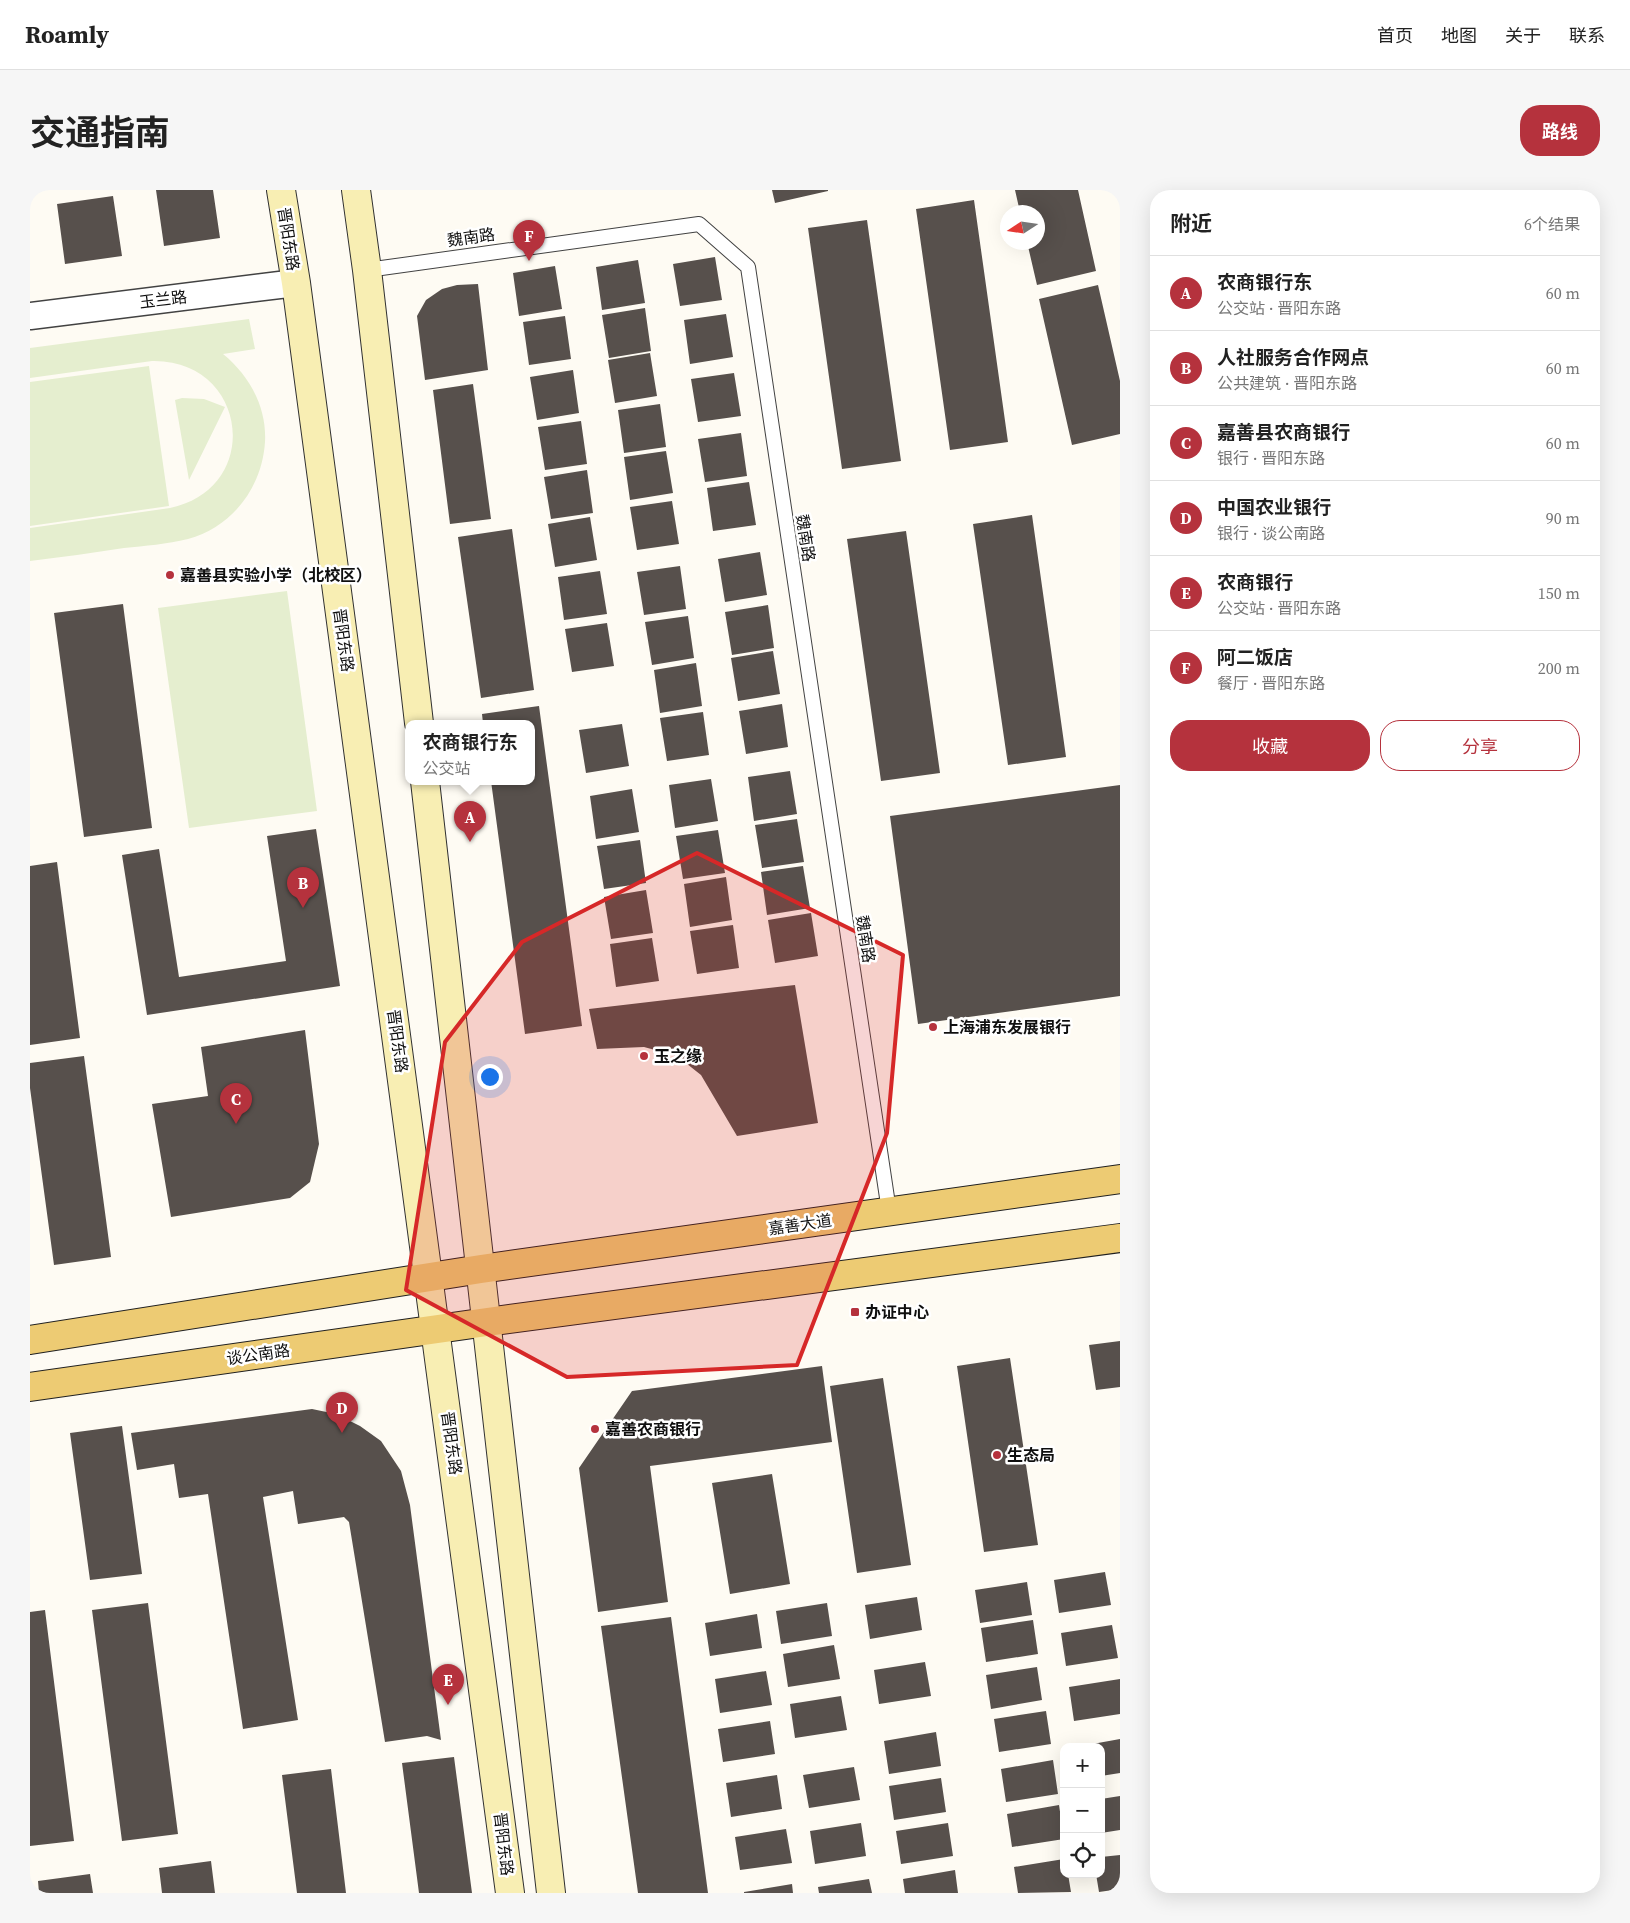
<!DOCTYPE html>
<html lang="zh">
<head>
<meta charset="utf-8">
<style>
  :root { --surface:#fff; --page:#f6f6f6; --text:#222; --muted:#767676; --line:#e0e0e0; --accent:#b5323d }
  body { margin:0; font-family:"Source Serif 4","Noto Sans SC",serif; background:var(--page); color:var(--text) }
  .controls { position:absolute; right:15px; bottom:15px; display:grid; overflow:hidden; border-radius:10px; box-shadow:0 5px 20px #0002 }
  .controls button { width:45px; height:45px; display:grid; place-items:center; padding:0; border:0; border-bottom:1px solid var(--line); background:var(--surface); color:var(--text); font:25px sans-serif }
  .compass { position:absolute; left:970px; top:15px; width:45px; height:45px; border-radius:50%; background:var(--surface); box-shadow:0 5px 20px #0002; rotate:258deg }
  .you { position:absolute; left:459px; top:886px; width:18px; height:18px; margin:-12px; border:4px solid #fff; border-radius:50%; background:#1a73e8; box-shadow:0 0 0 8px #1a73e833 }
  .badge { display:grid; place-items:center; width:32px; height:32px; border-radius:50%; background:var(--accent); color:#fff; font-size:16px; font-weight:700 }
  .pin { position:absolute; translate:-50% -41px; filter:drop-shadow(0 1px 2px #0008) }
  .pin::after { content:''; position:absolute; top:26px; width:18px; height:15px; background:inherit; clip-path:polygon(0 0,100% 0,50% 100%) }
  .popup { position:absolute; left:375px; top:530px; width:130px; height:65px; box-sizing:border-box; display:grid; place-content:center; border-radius:10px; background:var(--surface); filter:drop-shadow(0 1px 4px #0005); font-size:16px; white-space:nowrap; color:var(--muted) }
  .popup b { font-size:19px; color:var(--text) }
  .popup::after { content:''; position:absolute; left:50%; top:100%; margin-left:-10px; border:10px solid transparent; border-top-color:var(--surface) }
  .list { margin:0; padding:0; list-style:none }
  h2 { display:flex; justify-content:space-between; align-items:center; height:65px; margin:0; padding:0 20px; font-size:21px }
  h2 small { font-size:16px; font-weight:400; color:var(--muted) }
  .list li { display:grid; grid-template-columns:32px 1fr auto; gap:15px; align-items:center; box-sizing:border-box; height:75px; padding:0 20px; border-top:1px solid var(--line) }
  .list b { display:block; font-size:19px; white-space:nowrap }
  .list p { margin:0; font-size:16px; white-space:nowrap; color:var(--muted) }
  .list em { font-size:16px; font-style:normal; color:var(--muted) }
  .actions { display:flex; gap:10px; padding:15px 20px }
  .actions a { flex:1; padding:11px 0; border:1px solid var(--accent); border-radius:20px; text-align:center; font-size:18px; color:var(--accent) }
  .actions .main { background:var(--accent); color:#fff }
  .icon { flex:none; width:28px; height:28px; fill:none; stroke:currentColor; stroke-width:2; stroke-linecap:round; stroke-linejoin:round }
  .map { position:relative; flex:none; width:1090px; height:1703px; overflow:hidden; border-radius:20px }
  header { display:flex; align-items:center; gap:30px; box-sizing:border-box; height:70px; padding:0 25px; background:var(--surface); border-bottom:1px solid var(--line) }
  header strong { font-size:24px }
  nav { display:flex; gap:28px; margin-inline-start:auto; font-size:18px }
  .intro { display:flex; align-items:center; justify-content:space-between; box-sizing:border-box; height:120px; padding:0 30px }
  h1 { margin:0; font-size:35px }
  .button { padding:12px 22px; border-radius:20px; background:var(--accent); color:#fff; font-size:18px; font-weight:700 }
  main { display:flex; gap:30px; padding:0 30px }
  aside { flex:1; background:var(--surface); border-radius:20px; box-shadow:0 5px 20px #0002 }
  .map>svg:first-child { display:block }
  .pitch { fill:#e5eecf }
  .building { fill:#57504c }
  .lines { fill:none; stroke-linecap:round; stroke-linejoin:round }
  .lane-casing { stroke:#424242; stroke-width:16 }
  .street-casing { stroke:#424242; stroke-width:29 }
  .secondary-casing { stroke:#313131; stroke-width:30 }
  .primary-casing { stroke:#202020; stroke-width:30 }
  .lane { stroke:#fff; stroke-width:14 }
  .street { stroke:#fff; stroke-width:26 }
  .secondary { stroke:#f8eeb3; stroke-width:28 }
  .primary { stroke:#edcb73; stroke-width:28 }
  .marked { fill:#d62828; fill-opacity:0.2; stroke:#d62828; stroke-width:4; stroke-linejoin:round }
  .poi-dot { fill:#b5323d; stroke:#fff; stroke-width:2 }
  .labels { text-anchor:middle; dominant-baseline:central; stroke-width:5; stroke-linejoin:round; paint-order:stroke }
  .street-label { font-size:16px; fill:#0f0f0f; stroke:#fff }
  .poi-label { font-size:16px; font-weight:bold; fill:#0f0f0f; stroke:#fff; text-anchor:start }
</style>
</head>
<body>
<header>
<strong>Roamly</strong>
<nav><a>首页</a><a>地图</a><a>关于</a><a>联系</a></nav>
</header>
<div class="intro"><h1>交通指南</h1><a class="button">路线</a></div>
<main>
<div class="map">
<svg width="1090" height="1703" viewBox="0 0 1090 1703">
  <rect width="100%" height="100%" fill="#fefbf3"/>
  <path class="pitch" d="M219 129 225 159 193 164C219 185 237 217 235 252 232 298 202 337 158 349 137 354 115 356 94 358 63 363 31 367 0 371V338L140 318C234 298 218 169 122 171L0 188V158Z
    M119 176 139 316 0 336V192Z
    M152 208 174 209 195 217 159 290 145 210Z
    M257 401 287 621 159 638 128 418Z"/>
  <path class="building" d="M126 0H183L190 48 134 56Z
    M742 0H798V1L745 13Z
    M985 0H1048L1066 81 1007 95 997 52H1008V22H990Z
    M83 6 92 66 35 74 27 14Z
    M944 10 978 252 920 260 886 19Z
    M837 30 871 271 812 279 778 38Z
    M685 67 692 110 650 116 643 74Z
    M608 70 615 113 572 120 566 77Z
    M525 76 532 119 489 126 483 83Z
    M448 94 458 180 395 190 387 126 396 110 412 99 427 95Z
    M1068 95 1090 191V244L1042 255 1009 109Z
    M615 118 621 161 579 168 572 125Z
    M696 124 703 167 660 174 654 130Z
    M535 126 541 169 499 175 493 132Z
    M620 163 627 206 585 213 578 170Z
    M543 180 549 223 507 230 500 187Z
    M704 183 711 226 668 232 661 189Z
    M443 194 461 329 420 334 403 200Z
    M630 214 636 257 594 263 588 220Z
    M551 231 557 274 515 280 508 237Z
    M711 243 717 286 675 292 668 249Z
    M636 261 643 303 600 310 594 267Z
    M557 280 563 323 521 329 514 287Z
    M719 292 726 335 683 341 677 298Z
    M642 311 649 354 607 360 600 317Z
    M1002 325 1036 567 978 575 943 334Z
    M560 327 567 370 525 377 518 334Z
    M482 339 504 500 451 508 428 347Z
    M876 341 910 583 851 591 817 349Z
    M730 362 737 405 695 412 688 369Z
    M650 376 656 419 614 425 607 382Z
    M570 381 577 424 534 430 528 387Z
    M93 414 122 638 54 647 24 423Z
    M738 415 744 458 702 465 695 422Z
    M658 426 664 468 622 475 615 432Z
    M577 433 584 476 542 482 535 439Z
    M743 461 750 504 708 511 701 468Z
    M666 473 672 516 630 523 624 480Z
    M752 514 758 557 716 564 709 521Z
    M509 516 552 836 495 844 461 591H501V533H453L452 524Z
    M673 522 679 565 637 571 630 528Z
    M592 534 599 576 556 583 549 540Z
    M760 581 767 624 724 631 718 587Z
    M681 589 688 631 645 638 639 595Z
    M1090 595V806L888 834 860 626Z
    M602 599 609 642 566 649 560 606Z
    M767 629 774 672 732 678 725 635Z
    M286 639 310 796 117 825 92 665 129 659 149 787 256 771 237 646Z
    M688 640 695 683 653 689 646 646Z
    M610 650 616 693 574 699 567 656Z
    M27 672 50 848 0 855V676Z
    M773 676 780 718 737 725 731 682Z
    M696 687 702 730 660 737 654 694Z
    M616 700 623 743 581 749 574 707Z
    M781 723 788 766 745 773 738 730Z
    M703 735 709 778 667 784 660 741Z
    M622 748 629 791 586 797 580 754Z
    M765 795 788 933 707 946 671 885 647 866 614 857 567 859 559 819Z
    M275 840 289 954 280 992 260 1008 141 1027 122 914 178 906 171 857Z
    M54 866 81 1067 24 1075 0 898V873Z
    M1090 1151V1197L1066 1200 1059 1155Z
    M980 1168 1008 1355 954 1362 927 1176Z
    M792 1176 802 1252 620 1276 638 1412 568 1422 549 1278 602 1201Z
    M853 1188 881 1375 827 1383 800 1196Z
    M282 1219 306 1224 330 1236 351 1251 371 1281 380 1315 411 1550 397 1546 355 1552 319 1332 314 1327 268 1334 263 1301 233 1307 268 1530 213 1539 178 1304 149 1308 144 1274 107 1280 101 1243Z
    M92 1236 112 1384 60 1390 40 1243Z
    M742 1284 760 1394 700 1404 682 1293Z
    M1075 1382 1081 1415 1029 1423 1024 1390Z
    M997 1392 1002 1425 950 1433 945 1400Z
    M887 1407 892 1440 840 1449 835 1415Z
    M118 1413 148 1644 92 1651 62 1420Z
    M797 1413 802 1446 751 1454 746 1421Z
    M15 1420 44 1651 0 1656V1422Z
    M727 1424 732 1458 680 1466 675 1433Z
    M641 1427 678 1703H608L571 1436Z
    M1003 1430 1008 1464 956 1472 951 1438Z
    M1082 1435 1088 1468 1036 1476 1031 1443Z
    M804 1455 810 1489 758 1497 753 1464Z
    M895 1472 901 1506 849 1514 844 1480Z
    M1007 1477 1012 1510 961 1519 956 1485Z
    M736 1481 742 1515 690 1523 685 1489Z
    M1090 1489V1524L1044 1531 1039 1497Z
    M811 1506 817 1540 765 1548 760 1514Z
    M1016 1521 1021 1554 969 1562 964 1529Z
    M740 1531 745 1564 693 1572 688 1539Z
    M906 1542 911 1576 859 1584 854 1551Z
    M1090 1549V1583L1071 1586V1557H1046Z
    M424 1567 442 1703H389L372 1573Z
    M1023 1570 1028 1604 976 1612 971 1579Z
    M824 1577 830 1610 779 1618 773 1585Z
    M301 1579 316 1703H267L252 1585Z
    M747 1585 752 1619 701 1627 696 1593Z
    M911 1588 916 1622 864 1630 859 1596Z
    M1090 1606V1640L1071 1643V1609Z
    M1029 1615 1034 1649 982 1657 977 1624Z
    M831 1633 836 1666 785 1674 780 1641Z
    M918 1633 923 1666 871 1674 866 1641Z
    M756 1639 762 1673 710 1680 705 1647Z
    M1090 1665V1699L1069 1702 1066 1684H1071V1667Z
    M1034 1669V1684H1038L1041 1702 988 1703 984 1677Z
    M181 1671 185 1703H132L129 1678Z
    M925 1680 928 1703H875L873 1689Z
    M60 1684 63 1703H9L8 1691Z
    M839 1689 842 1703H789L788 1697Z
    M762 1694 763 1703H714V1702Z"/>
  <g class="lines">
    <defs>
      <path id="lane" d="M337 80 669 34 718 77 859 1021"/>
      <path id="street" d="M0 126 266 93"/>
      <path id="secondary" d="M251 0 266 93 480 1703
        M326 0 337 80 389 533
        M395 591 521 1703"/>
      <path id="primary" d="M0 1150 451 1079 1090 989
        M0 1197 457 1132 1090 1048"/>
    </defs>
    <use href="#lane" class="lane-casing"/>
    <use href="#street" class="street-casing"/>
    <use href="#secondary" class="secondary-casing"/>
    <use href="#primary" class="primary-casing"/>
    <use href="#lane" class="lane"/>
    <use href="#street" class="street"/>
    <use href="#secondary" class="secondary"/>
    <use href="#primary" class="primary"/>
  </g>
  <path class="marked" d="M667 663 873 765 857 943 767 1175 537 1187 376 1100 415 852 492 752Z"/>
  <g class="poi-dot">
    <circle cx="140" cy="385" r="5"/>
    <circle cx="903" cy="837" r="5"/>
    <circle cx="614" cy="866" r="5"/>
    <rect x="820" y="1117" width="10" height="10" rx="2.5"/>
    <circle cx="565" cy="1239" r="5"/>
    <circle cx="967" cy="1265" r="5"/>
  </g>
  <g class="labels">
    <g class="street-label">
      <text transform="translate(441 47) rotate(-8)">魏南路</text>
      <text transform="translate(259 49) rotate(81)">晋阳东路</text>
      <text transform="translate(133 109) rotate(-7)">玉兰路</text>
      <text transform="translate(776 348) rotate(81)">魏南路</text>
      <text transform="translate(314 450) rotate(82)">晋阳东路</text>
      <text transform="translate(836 749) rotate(81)">魏南路</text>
      <text transform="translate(368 851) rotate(82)">晋阳东路</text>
      <text transform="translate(770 1034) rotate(-8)">嘉善大道</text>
      <text transform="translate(228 1164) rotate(-8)">谈公南路</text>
      <text transform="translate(422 1253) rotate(82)">晋阳东路</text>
      <text transform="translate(474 1654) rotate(83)">晋阳东路</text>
    </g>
    <g class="poi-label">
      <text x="150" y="385">嘉善县实验小学（北校区）</text>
      <text x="913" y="837">上海浦东发展银行</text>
      <text x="624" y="866">玉之缘</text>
      <text x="835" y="1122">办证中心</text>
      <text x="575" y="1239">嘉善农商银行</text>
      <text x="977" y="1265">生态局</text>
    </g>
  </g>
</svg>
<div class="controls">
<button>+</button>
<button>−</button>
<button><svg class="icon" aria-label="locate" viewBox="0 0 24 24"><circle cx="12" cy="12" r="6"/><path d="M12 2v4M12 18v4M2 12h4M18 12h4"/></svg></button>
</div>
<svg class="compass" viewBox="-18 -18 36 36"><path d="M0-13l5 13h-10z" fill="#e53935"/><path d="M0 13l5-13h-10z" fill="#767676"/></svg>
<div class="you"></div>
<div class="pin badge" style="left:440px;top:652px">A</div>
<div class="popup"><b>农商银行东</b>公交站</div>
<div class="pin badge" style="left:273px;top:718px">B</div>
<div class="pin badge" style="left:206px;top:934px">C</div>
<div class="pin badge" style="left:312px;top:1243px">D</div>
<div class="pin badge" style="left:418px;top:1515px">E</div>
<div class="pin badge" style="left:499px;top:71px">F</div>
</div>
<aside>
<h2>附近<small>6个结果</small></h2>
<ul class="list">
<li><span class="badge">A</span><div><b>农商银行东</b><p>公交站 · 晋阳东路</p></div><em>60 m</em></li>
<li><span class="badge">B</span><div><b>人社服务合作网点</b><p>公共建筑 · 晋阳东路</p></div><em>60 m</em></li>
<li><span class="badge">C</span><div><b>嘉善县农商银行</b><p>银行 · 晋阳东路</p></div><em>60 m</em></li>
<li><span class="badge">D</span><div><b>中国农业银行</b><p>银行 · 谈公南路</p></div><em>90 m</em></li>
<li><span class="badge">E</span><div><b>农商银行</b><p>公交站 · 晋阳东路</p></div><em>150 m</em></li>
<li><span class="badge">F</span><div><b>阿二饭店</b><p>餐厅 · 晋阳东路</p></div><em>200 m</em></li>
</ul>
<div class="actions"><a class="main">收藏</a><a>分享</a></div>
</aside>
</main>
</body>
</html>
